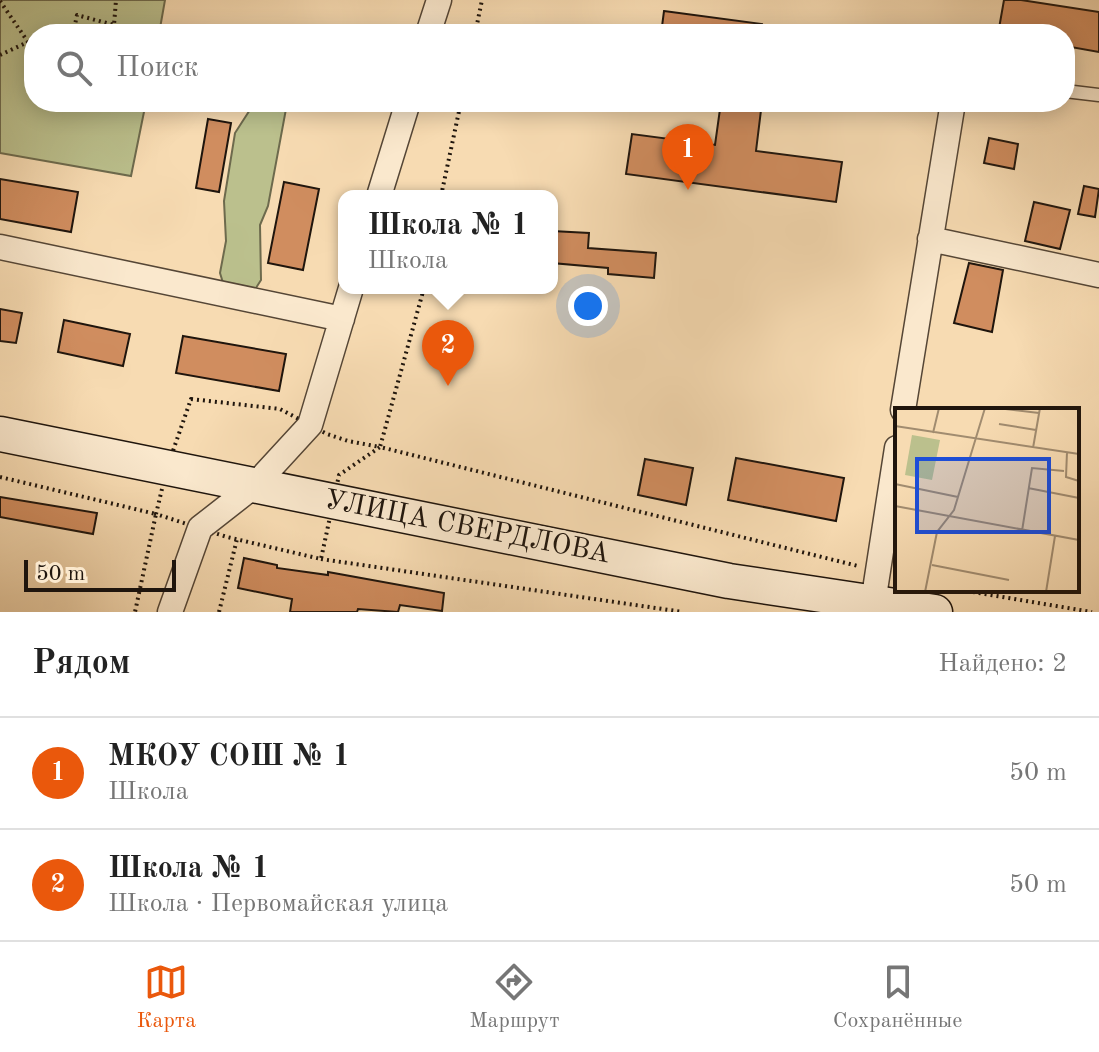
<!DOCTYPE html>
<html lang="ru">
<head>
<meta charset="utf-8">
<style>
  :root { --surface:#fff; --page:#f6f6f6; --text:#222; --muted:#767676; --line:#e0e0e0; --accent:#ea580c }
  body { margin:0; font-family:"Old Standard TT",serif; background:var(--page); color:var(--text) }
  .scale { position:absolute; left:24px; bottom:20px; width:152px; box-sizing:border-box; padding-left:8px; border:4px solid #1f150d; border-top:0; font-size:22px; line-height:28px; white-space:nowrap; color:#1f150d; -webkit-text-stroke:6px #fae8cd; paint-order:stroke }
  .you { position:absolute; left:588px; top:306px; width:28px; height:28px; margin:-20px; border:6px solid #fff; border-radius:50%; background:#1a73e8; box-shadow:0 0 0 12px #1a73e833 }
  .badge { display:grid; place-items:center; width:52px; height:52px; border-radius:50%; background:var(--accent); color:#fff; font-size:26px; font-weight:700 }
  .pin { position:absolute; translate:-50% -66px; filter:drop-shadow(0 2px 4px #0008) }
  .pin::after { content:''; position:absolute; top:42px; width:28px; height:24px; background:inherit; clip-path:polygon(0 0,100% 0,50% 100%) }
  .popup { position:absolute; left:338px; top:190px; width:220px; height:104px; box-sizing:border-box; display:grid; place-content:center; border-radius:16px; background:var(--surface); filter:drop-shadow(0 2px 6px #0005); font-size:26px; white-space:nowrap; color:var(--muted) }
  .popup b { font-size:30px; color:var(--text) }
  .popup::after { content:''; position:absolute; left:50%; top:100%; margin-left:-16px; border:16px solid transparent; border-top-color:var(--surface) }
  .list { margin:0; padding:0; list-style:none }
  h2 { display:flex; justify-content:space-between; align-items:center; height:104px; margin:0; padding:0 32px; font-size:34px }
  h2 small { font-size:26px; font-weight:400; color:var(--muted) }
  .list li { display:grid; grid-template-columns:52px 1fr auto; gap:24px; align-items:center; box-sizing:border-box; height:112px; padding:0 32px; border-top:2px solid var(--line) }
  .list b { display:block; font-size:30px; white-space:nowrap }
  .list p { margin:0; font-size:26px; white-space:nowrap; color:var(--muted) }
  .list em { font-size:26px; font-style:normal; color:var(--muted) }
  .icon { flex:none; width:44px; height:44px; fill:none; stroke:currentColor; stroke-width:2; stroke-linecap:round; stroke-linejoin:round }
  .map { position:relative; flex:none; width:1099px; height:612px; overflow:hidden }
  .search { position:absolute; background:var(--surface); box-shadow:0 4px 20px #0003; left:24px; right:24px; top:24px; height:88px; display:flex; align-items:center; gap:20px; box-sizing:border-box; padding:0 28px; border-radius:32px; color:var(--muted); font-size:30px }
  .sheet { height:328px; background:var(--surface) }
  nav { display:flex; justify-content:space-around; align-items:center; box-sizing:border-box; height:112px; border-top:2px solid var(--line); background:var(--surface); font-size:22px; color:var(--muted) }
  nav a { display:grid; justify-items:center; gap:4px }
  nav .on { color:var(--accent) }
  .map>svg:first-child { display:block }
  .green { fill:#bbc08d; stroke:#6d6a4d; stroke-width:2 }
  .building { fill:#d08d5f; stroke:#1f150d; stroke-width:2 }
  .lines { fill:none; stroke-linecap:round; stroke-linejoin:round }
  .lane-casing { stroke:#554636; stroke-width:15 }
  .street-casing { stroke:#554636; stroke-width:27 }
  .secondary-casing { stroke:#1f150d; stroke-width:37 }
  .path { stroke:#1f150d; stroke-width:4; stroke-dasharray:2 4; stroke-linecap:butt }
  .lane { stroke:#fae8cd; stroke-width:12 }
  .street { stroke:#fae8cd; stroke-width:24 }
  .secondary { stroke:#fae8cd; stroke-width:34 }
  .labels { text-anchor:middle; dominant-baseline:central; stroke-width:6; stroke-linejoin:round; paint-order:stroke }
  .street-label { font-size:28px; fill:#1f150d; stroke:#fae8cd }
  .inset-road { fill:none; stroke:#a18c70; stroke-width:2 }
  .view { fill:#1d4ed8; fill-opacity:0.15; stroke:#1d4ed8; stroke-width:4 }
  .inset-edge { fill:none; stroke:#1f150d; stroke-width:4 }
</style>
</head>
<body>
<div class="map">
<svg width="1099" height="612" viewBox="0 0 1099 612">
  <rect width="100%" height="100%" fill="#f7dbb2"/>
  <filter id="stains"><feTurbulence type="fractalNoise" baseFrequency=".0025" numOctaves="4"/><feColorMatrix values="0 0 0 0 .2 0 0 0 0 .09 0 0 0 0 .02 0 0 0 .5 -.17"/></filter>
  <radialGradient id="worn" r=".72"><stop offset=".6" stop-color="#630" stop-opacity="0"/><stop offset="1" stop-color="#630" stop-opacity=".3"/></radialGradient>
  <path class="green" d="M0 0H165L159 34H34V102H146L131 176 0 153Z
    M255 102H285L286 109 268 206 260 225 261 280 254 291 224 286 220 273 226 241 224 201 235 133Z"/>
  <path class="building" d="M1004 0H1021L1099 12V52L1065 46V34H998Z
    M664 11 762 24 761 34H661Z
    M721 102H762L756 151 842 162 836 202 626 174 632 134 715 145Z
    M208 119 231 123 219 192 196 188Z
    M989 138 1018 144 1014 169 984 163Z
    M0 179 78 192 71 232 0 219Z
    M284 182 319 189 303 270 268 263Z
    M1084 186 1099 189 1095 217 1078 214Z
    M1034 202 1070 210 1060 249 1025 241Z
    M552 231 589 233 588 248 656 253 654 278 608 274V268L552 263Z
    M969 263 1003 270 992 332 954 323Z
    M0 309 22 313 16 343 0 341Z
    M64 320 130 334 123 366 58 352Z
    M183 336 286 354 279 391 176 373Z
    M736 458 844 478 836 521 728 500Z
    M645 459 693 468 686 505 638 495Z
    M0 497 97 513 93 534 0 517Z
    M244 558 277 565V568L328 575V572L444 593 442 611 400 605 398 612 358 609 357 612H290L292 599 238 588Z"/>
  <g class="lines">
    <defs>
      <path id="lane" d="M1065 91 1099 95"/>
      <path id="street" d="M428 34 439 0
        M379 196 408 102
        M930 239 1099 275
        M0 247 342 319
        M903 410 953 102
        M873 603 897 448
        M170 612 200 528 255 485 310 425 351 288"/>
      <path id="secondary" d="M0 434 729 581 935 612"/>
    </defs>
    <use href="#lane" class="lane-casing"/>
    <use href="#street" class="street-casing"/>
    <use href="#secondary" class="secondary-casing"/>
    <path class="path" d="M0 1 28 42 34 41
      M73 34 77 15 114 25 116 0
      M475 34 482 0
      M0 55 28 42
      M441 196 461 102
      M424 288 380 447 858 566
      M191 399 280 409 327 434 348 441 380 447 339 475 321 559 227 537 156 514 167 468Z
      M0 477 156 514 135 612
      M321 559 683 612
      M961 590 1092 612
      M219 612 237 539"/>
    <use href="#lane" class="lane"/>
    <use href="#street" class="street"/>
    <use href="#secondary" class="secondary"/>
  </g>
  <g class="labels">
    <g class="street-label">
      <text transform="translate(467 528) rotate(11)">УЛИЦА СВЕРДЛОВА</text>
    </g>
  </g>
  <g transform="translate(895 408)">
    <rect width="184" height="184" fill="#f7dbb2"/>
    <path d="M17 27 45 32 37 72 10 67Z" fill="#bbc08d"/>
    <path class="inset-road" d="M102 0 144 5M104 16 141 22M0 18 184 46M38 25 44 0M138 40 145 0M172 44 171 69 184 73M0 76 63 89M133 80 184 90M0 98 184 132M127 123 137 60 169 63M37 157 114 172M30 184 42 124 59 102 90 0M151 184 160 128"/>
    <path class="view" d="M22 51H154V124H22Z"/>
    <rect width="184" height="184" class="inset-edge"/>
  </g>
  <rect width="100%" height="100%" filter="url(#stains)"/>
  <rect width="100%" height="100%" fill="url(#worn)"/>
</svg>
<div class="scale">50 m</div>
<div class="you"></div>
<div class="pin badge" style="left:688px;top:190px">1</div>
<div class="pin badge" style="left:448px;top:386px">2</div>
<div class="popup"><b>Школа № 1</b>Школа</div>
<div class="search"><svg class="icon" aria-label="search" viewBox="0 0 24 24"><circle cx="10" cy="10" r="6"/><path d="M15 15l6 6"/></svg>Поиск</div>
</div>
<section class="sheet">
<h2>Рядом<small>Найдено: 2</small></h2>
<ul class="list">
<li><span class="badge">1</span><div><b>МКОУ СОШ № 1</b><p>Школа</p></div><em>50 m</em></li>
<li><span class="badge">2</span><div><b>Школа № 1</b><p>Школа · Первомайская улица</p></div><em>50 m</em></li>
</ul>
</section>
<nav>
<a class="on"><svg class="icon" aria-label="map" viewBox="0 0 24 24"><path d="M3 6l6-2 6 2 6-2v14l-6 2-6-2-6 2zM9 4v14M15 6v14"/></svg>Карта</a>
<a><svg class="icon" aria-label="directions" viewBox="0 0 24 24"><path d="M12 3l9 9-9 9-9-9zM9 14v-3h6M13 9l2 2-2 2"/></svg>Маршрут</a>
<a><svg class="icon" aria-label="saved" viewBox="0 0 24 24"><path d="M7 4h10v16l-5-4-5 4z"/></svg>Сохранённые</a>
</nav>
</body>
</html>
